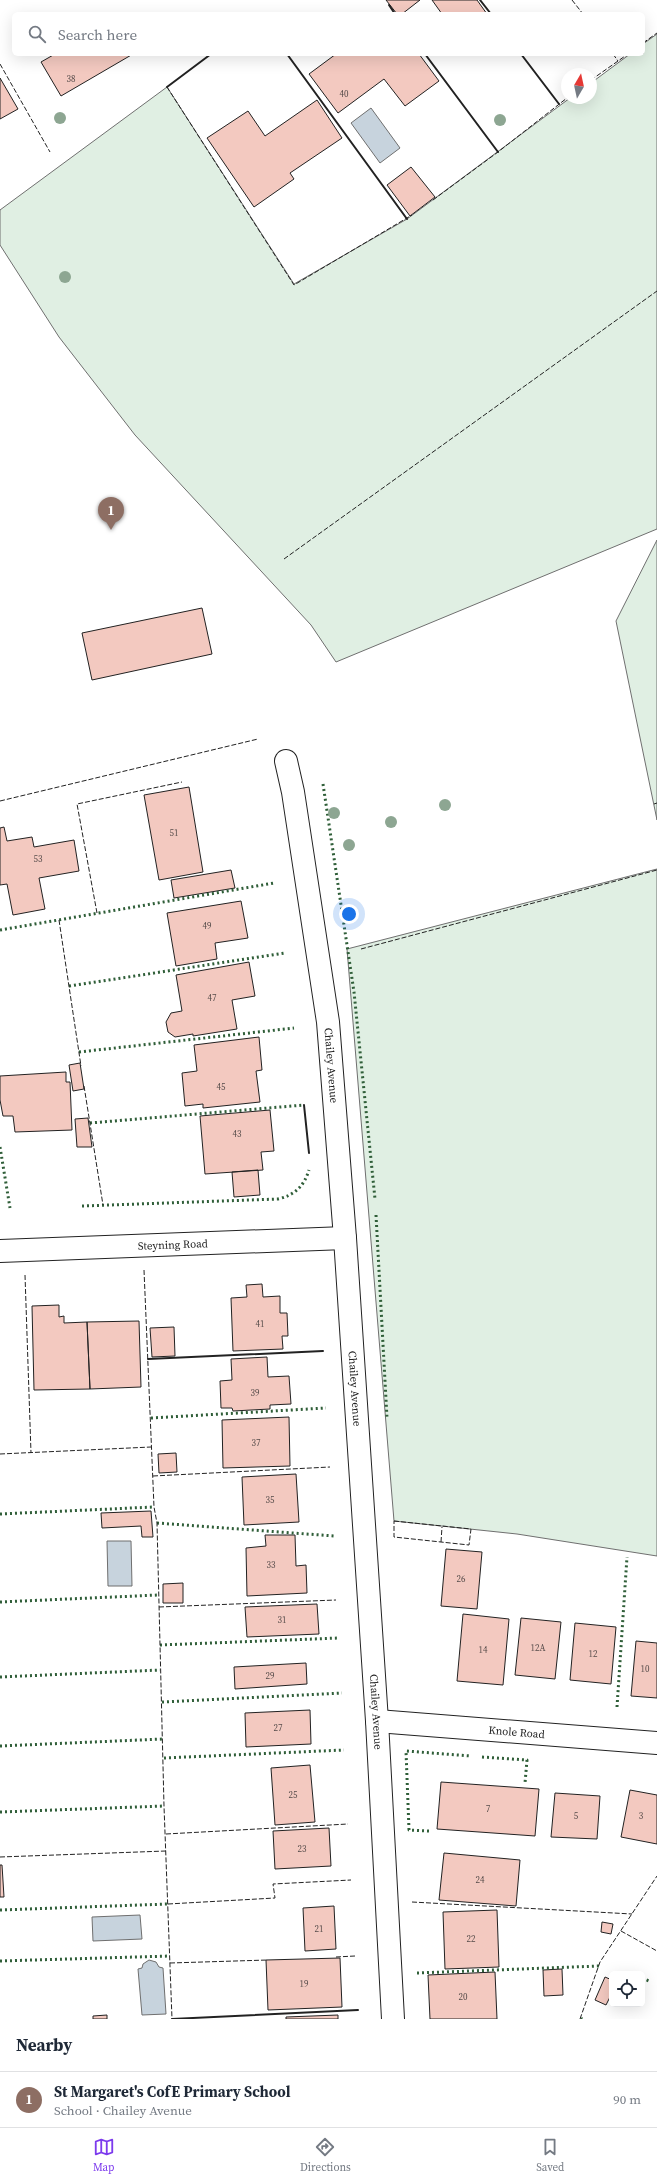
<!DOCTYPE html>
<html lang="en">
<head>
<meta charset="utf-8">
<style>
  :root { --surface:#fff; --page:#f2f2f3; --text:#1f2937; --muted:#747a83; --line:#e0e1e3; --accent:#7c3aed }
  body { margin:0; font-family:"Source Serif 4",serif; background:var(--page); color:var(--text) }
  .controls { position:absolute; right:12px; bottom:12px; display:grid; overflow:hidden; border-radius:6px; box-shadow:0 4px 16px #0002 }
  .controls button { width:36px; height:36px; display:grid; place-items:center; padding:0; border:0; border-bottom:1px solid var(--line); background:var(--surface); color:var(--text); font:20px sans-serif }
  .compass { position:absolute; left:561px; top:68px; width:36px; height:36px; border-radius:50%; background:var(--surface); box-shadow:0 4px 16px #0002; rotate:9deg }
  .you { position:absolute; left:349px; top:914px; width:14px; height:14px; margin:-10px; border:3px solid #fff; border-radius:50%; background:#1a73e8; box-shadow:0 0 0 6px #1a73e833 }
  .badge { display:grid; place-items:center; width:26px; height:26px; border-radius:50%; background:var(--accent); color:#fff; font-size:13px; font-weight:700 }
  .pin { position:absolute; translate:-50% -33px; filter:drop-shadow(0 1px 2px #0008) }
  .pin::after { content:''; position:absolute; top:21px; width:14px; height:12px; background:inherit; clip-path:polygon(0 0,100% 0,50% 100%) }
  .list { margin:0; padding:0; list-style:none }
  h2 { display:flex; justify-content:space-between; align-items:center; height:52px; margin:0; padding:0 16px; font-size:17px }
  h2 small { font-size:13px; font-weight:400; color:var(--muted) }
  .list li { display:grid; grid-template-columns:26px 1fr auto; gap:12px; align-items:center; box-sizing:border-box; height:56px; padding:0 16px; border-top:1px solid var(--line) }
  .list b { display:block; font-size:15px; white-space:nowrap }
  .list p { margin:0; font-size:13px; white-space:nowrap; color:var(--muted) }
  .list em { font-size:13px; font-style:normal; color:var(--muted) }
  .icon { flex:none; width:22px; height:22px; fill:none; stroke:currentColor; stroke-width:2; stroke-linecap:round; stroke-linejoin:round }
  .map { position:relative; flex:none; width:657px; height:2019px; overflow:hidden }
  .search { position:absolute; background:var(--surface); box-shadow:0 4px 16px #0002; left:12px; right:12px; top:12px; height:44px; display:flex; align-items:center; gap:10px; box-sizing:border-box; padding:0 14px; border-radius:6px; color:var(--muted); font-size:15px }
  .sheet { height:108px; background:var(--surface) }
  nav { display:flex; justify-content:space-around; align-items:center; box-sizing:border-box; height:56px; border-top:1px solid var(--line); background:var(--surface); font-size:11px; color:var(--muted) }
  nav a { display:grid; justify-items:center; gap:2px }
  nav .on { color:var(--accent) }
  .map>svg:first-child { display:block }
  .green { fill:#e0efe3; stroke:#6f6f6f }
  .water { fill:#c7d3dd; stroke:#6f6f6f }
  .building { fill:#f3c9c0; stroke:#222 }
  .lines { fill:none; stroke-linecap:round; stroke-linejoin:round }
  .minor-casing { stroke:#222; stroke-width:24 }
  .minor { stroke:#fff; stroke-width:22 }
  .hedge { stroke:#2f5e38; stroke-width:3; stroke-dasharray:2 3; stroke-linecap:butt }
  .fence { stroke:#222; stroke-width:1; stroke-dasharray:5 2; stroke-linecap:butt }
  .wall { stroke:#222; stroke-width:2 }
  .tree { fill:#8da692 }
  .labels { text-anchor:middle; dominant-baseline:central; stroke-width:3; stroke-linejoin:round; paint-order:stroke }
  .number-label { font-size:9px; fill:#564c4a }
  .street-label { font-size:11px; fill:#222; stroke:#fff }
</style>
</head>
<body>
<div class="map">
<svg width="657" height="2019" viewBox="0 0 657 2019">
  <rect width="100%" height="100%" fill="#fff"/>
  <path class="green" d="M657 34V529L336 662 311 625 135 435 59 337 0 245V210L167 87 294 284 407 219 570 98H591V83L630 54H643V44Z
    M657 540V820L616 621Z
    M657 869V1556L517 1534 394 1521 347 949Z"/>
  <path class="water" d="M371 108 400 148 380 163 351 123Z
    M107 1541H131L132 1586H108Z
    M140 1915 142 1939 93 1941 92 1917Z
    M149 1960 156 1962 159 1967 163 1968 166 2014 142 2015 138 1969 142 1968 143 1964Z"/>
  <path class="building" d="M386 0H420L402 14H397Z
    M432 0H477L487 14H442Z
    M55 54H133L61 96 41 62Z
    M336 54H419L439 81 405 106 384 79 338 113 309 74Z
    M0 78 18 109 0 119Z
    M317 100 342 138 290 173 294 179 254 207 207 138 248 111 265 136Z
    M411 167 435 197 410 216 387 185Z
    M202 608 212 654 92 680 82 633Z
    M189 787 203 872 159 880 144 795Z
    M4 827 7 841 32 837 34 847 74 840 79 871 39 878 45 909 13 915 7 884 0 885V828Z
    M231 870 235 888 174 898 171 880Z
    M241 901 248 938 215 943 217 959 176 966 167 913Z
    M249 962 255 996 232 1000 237 1029 193 1036V1034L175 1037 168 1032 166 1022 171 1013 182 1011 176 975Z
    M259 1037 262 1070 256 1071 260 1102 203 1108V1104L185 1106 182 1073 197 1071 194 1045Z
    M80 1063 84 1089 73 1091 69 1065Z
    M66 1072V1082H70L72 1130 15 1132 13 1116H3L0 1100V1076Z
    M270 1110 274 1151 261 1152 263 1170 205 1174 200 1116Z
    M88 1118 92 1147H77L75 1119Z
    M258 1170 260 1195 234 1197 232 1172Z
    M262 1284 263 1297 280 1296V1313H287L288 1336H282L283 1349 233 1351 231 1298 247 1297 246 1285Z
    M59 1305V1317L64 1316V1323L87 1322 90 1389 34 1390 32 1306Z
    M139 1321 141 1387 90 1389 87 1322Z
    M174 1327 175 1356 152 1357 150 1328Z
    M267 1357 268 1377 289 1376 291 1404 270 1405V1409L233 1411 232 1408H221L220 1381 232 1380 231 1359Z
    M289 1417 290 1466 223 1468 222 1420Z
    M176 1453 177 1472 159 1473 158 1454Z
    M296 1474 299 1522 244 1525 242 1477Z
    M151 1511 153 1537H142L141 1526 102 1528 101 1513Z
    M265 1535H295L296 1566 306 1565 307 1593 247 1596 246 1548 266 1546Z
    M446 1549 482 1552 477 1609 441 1606Z
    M183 1583V1603H163V1584Z
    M317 1604 319 1634 247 1637 245 1607Z
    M463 1614 509 1619 503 1685 457 1681Z
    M521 1618 561 1622 555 1679 515 1675Z
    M575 1623 616 1627 611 1684 570 1680Z
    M636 1641 657 1643V1698L631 1696Z
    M306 1663 307 1684 235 1689 234 1667Z
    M310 1710 311 1744 246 1747 245 1713Z
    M310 1765 315 1822 275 1825 271 1768Z
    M441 1782 539 1789 535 1836 437 1829Z
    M630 1790 657 1795V1844L621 1837Z
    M555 1793 600 1796 597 1839 551 1837Z
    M329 1828 331 1866 275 1869 273 1831Z
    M444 1853 520 1860 516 1906 439 1900Z
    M0 1865H2L4 1897H0Z
    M334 1906 336 1949 305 1951 303 1908Z
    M497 1910 499 1967 445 1969 443 1912Z
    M602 1922 613 1924 611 1934 601 1932Z
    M340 1958 342 2007 268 2010 266 1960Z
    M562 1969 563 1995 544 1996 543 1970Z
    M495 1972 497 2019H430L428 1975Z
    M605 1977 612 1980V1993L606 2005 595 2000Z
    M107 2015V2019H93V2016Z
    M338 2015V2019H286V2017Z"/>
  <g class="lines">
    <defs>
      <g id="minor">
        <path id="s1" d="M286 761 293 792 328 1022 345 1238 377 1721 393 2019"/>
        <path id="s2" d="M0 1251 345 1238"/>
        <path id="s3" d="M377 1721 657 1743"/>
      </g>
    </defs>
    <use href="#minor" class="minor-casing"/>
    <use href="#minor" class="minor"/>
    <path class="hedge" d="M323 784 354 992 375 1199
      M0 930 274 883
      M69 986 285 953
      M79 1052 294 1028
      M90 1123 304 1105
      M0 1147 10 1208
      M82 1206 278 1199C295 1195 304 1186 309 1170
      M376 1215 387 1418
      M151 1418 326 1408
      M0 1514 154 1507
      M157 1523 334 1536
      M0 1602 158 1595
      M160 1645 339 1638
      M0 1677 160 1670
      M162 1702 342 1693
      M617 1707 627 1557
      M0 1746 163 1739
      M482 1757 527 1760 525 1783
      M164 1758 344 1750
      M0 1812 164 1806
      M429 1831 409 1830 406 1751 471 1756
      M0 1910 168 1904
      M0 1961 170 1956
      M417 1973 599 1966
      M629 1974 630 1972 633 1974
      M642 1978 649 1981
      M615 2005 616 2004
      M581 2018 582 2019"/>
    <path class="fence" d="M572 0 583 14
      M643 43 657 33
      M613 54 618 61
      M0 64 50 152
      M591 80 628 54
      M167 87 294 285 412 215
      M433 200 498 152 567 98
      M284 559 657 291
      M0 801 258 739
      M654 804 657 803
      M97 913 77 804 182 782
      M59 920 81 1066
      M361 949 657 870
      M84 1086 103 1205
      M144 1270 154 1507 157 1523 164 1806 172 2019
      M25 1275 31 1453
      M0 1454 151 1447
      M153 1476 330 1467
      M394 1521 471 1529 469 1545 394 1537Z
      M441 1542 442 1527
      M159 1607 336 1600
      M166 1834 348 1824
      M0 1857 166 1851
      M412 1902 632 1914
      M168 1904 275 1898 273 1884 351 1880
      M621 1931 657 1951
      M336 1957 355 1956
      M170 1963 268 1960
      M580 2019 600 1962 657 1876"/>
    <path class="wall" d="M480 0 491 14
      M389 5 395 14
      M287 54 407 219
      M425 54 498 152
      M521 54 559 104
      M167 87 211 54
      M304 1105 309 1153
      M148 1359 323 1351
      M172 2019 358 2010"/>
  </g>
  <g class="tree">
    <circle cx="60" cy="118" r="6"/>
    <circle cx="500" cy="120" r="6"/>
    <circle cx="65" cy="277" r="6"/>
    <circle cx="445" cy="805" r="6"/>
    <circle cx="334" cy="813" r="6"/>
    <circle cx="391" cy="822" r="6"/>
    <circle cx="349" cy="845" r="6"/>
  </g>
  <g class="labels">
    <g class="number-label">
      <text x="71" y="79">38</text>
      <text x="344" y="94">40</text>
      <text x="174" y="833">51</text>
      <text x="38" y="859">53</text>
      <text x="207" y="926">49</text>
      <text x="212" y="998">47</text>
      <text x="221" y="1087">45</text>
      <text x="237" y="1134">43</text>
      <text x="260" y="1324">41</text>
      <text x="255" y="1393">39</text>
      <text x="256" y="1443">37</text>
      <text x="270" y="1500">35</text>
      <text x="271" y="1565">33</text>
      <text x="461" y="1579">26</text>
      <text x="282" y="1620">31</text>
      <text x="538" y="1648">12A</text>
      <text x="483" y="1650">14</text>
      <text x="593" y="1654">12</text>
      <text x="645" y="1669">10</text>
      <text x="270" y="1676">29</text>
      <text x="278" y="1728">27</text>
      <text x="293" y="1795">25</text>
      <text x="488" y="1809">7</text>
      <text x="576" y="1816">5</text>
      <text x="641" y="1816">3</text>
      <text x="302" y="1849">23</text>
      <text x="480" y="1880">24</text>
      <text x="319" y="1929">21</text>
      <text x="471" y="1939">22</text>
      <text x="304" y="1984">19</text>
      <text x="463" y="1997">20</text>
    </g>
    <g class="street-label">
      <text stroke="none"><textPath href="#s1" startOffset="308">Chailey Avenue</textPath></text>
      <text stroke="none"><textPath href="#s2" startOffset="173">Steyning Road</textPath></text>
      <text stroke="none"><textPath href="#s1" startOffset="632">Chailey Avenue</textPath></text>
      <text stroke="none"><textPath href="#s1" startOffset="956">Chailey Avenue</textPath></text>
      <text stroke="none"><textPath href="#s3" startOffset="140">Knole Road</textPath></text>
    </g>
  </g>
</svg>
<div class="controls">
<button><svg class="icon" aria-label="locate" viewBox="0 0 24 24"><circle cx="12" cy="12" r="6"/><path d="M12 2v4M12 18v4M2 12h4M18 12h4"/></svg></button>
</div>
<svg class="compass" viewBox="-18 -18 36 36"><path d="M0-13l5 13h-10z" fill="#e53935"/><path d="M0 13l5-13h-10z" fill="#747a83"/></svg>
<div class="you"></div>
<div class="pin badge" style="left:111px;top:530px;background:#8d6e63">1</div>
<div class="search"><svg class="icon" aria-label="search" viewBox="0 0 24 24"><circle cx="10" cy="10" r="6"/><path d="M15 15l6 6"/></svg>Search here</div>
</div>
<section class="sheet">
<h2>Nearby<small></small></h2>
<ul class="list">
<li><span class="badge" style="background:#8d6e63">1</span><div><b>St Margaret's CofE Primary School</b><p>School · Chailey Avenue</p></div><em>90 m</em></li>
</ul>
</section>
<nav>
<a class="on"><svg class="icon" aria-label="map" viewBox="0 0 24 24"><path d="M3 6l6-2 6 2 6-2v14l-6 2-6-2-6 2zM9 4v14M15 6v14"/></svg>Map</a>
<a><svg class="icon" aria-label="directions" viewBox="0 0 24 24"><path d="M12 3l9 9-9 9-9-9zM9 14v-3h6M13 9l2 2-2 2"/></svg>Directions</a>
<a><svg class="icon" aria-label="saved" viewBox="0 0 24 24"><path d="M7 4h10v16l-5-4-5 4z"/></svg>Saved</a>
</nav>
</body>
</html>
